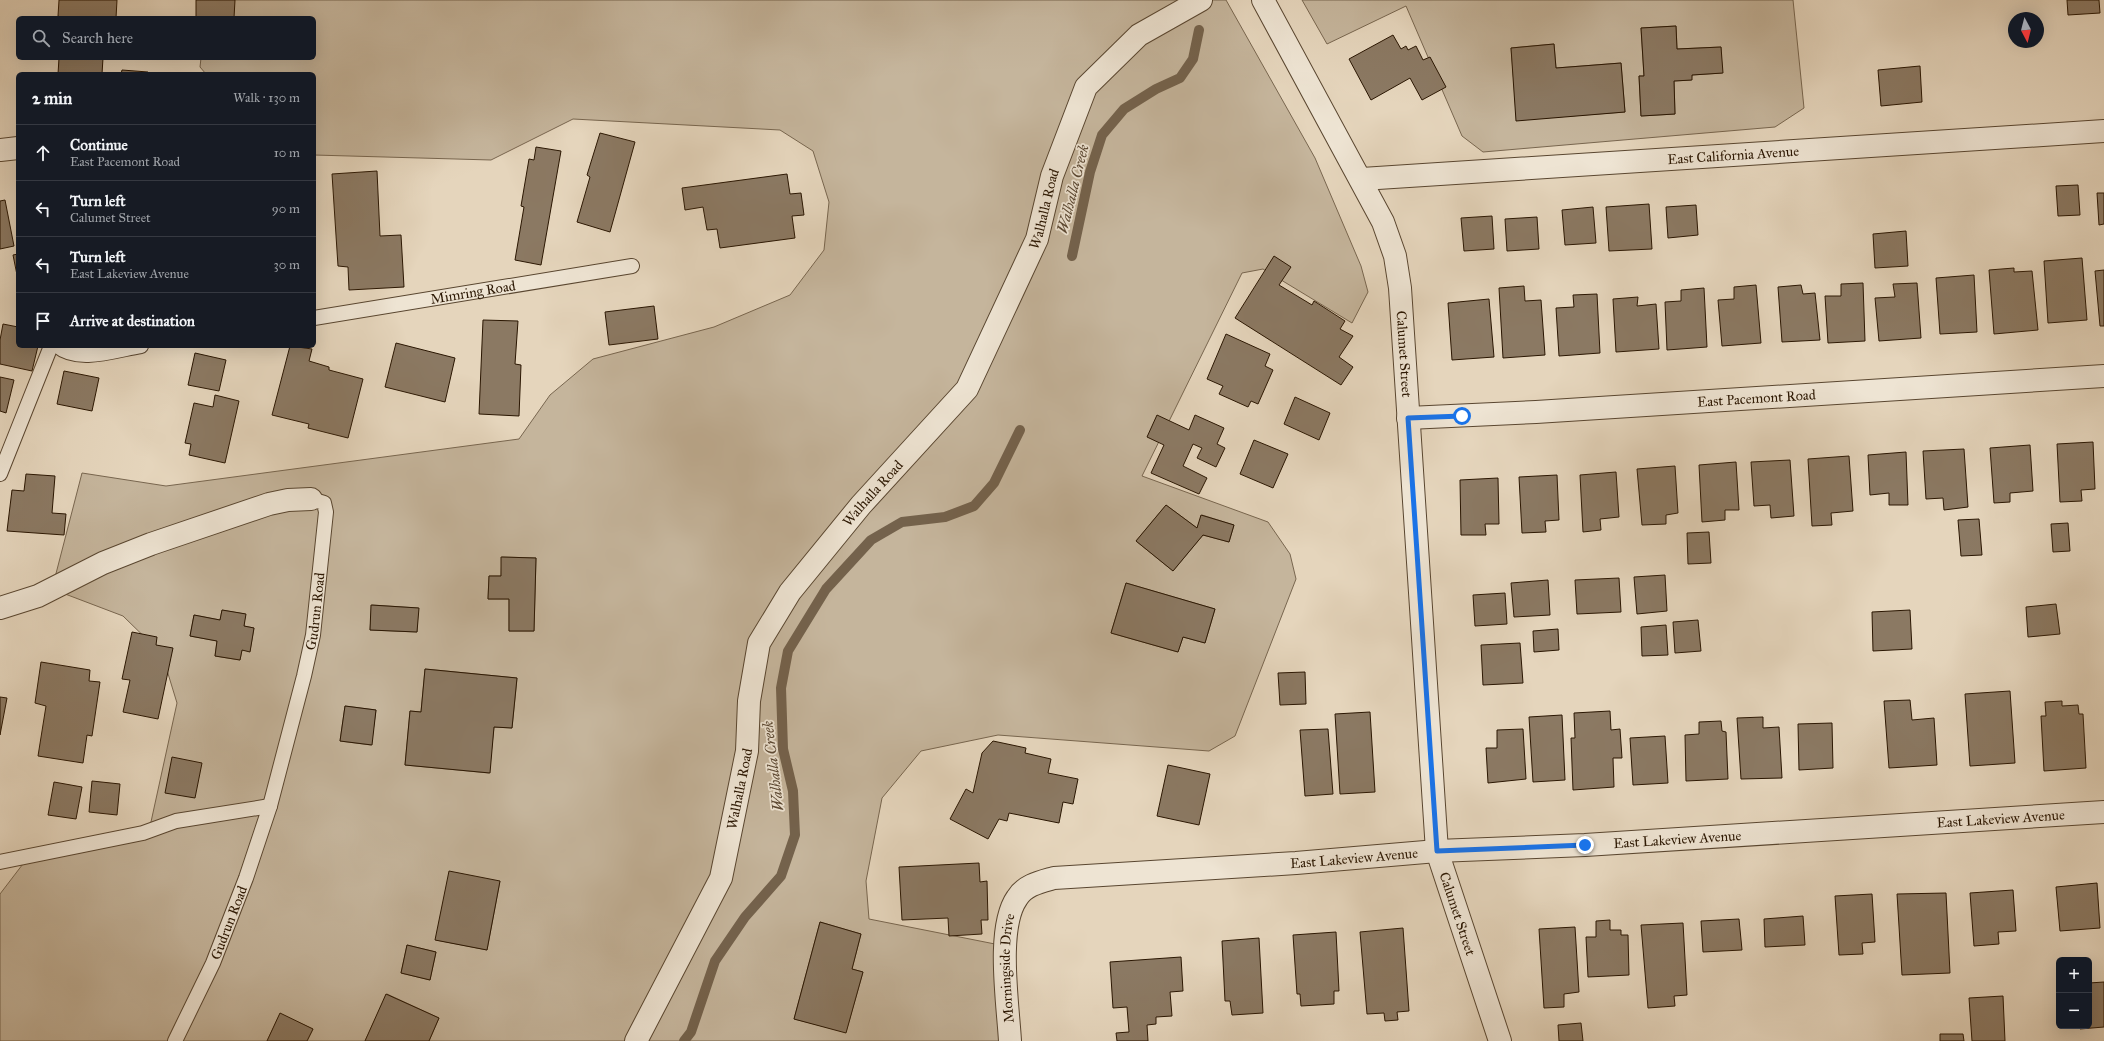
<!DOCTYPE html>
<html lang="en">
<head>
<meta charset="utf-8">
<style>
  :root { --surface:#171b24; --page:#242831; --text:#f1f3f6; --muted:#9ea1a6; --line:#363941 }
  body { margin:0; font-family:"IM FELL Great Primer",serif; background:var(--page); color:var(--text) }
  .controls { position:absolute; right:12px; bottom:12px; display:grid; overflow:hidden; border-radius:6px; box-shadow:0 4px 16px #0002 }
  .controls button { width:36px; height:36px; display:grid; place-items:center; padding:0; border:0; border-bottom:1px solid var(--line); background:var(--surface); color:var(--text); font:20px sans-serif }
  .compass { position:absolute; left:2008px; top:12px; width:36px; height:36px; border-radius:50%; background:var(--surface); box-shadow:0 4px 16px #0002; rotate:173deg }
  .stop { position:absolute; width:12px; height:12px; margin:-9px; border:3px solid #1a73e8; border-radius:50%; background:#fff }
  .stop.end { background:#1a73e8; border-color:#fff; box-shadow:0 1px 4px #0008 }
  .list { margin:0; padding:0; list-style:none }
  h2 { display:flex; justify-content:space-between; align-items:center; height:52px; margin:0; padding:0 16px; font-size:17px }
  h2 small { font-size:13px; font-weight:400; color:var(--muted) }
  .list li { display:grid; grid-template-columns:26px 1fr auto; gap:12px; align-items:center; box-sizing:border-box; height:56px; padding:0 16px; border-top:1px solid var(--line) }
  .list b { display:block; font-size:15px; white-space:nowrap }
  .list p { margin:0; font-size:13px; white-space:nowrap; color:var(--muted) }
  .list em { font-size:13px; font-style:normal; color:var(--muted) }
  .icon { flex:none; width:22px; height:22px; fill:none; stroke:currentColor; stroke-width:2; stroke-linecap:round; stroke-linejoin:round }
  .map { position:relative; flex:none; width:2104px; height:1041px; overflow:hidden }
  .search { position:absolute; background:var(--surface); box-shadow:0 4px 16px #0002; left:16px; top:16px; width:300px; height:44px; display:flex; align-items:center; gap:10px; box-sizing:border-box; padding:0 14px; border-radius:6px; color:var(--muted); font-size:15px }
  .panel { position:absolute; background:var(--surface); box-shadow:0 4px 16px #0002; left:16px; top:72px; width:300px; height:276px; border-radius:6px }
  .map>svg:first-child { display:block }
  .green { fill:#c5b59c; stroke:#78664f; fill-rule:evenodd }
  .lines { fill:none; stroke-linecap:round; stroke-linejoin:round }
  .stream { stroke:#74624c; stroke-width:10 }
  .building { fill:#8b7963; stroke:#2a1602 }
  .service-casing { stroke:#594630; stroke-width:16 }
  .minor-casing { stroke:#594630; stroke-width:24 }
  .service { stroke:#eee4d3; stroke-width:14 }
  .minor { stroke:#eee4d3; stroke-width:22 }
  .route { stroke:#1a73e8; stroke-width:5 }
  .labels { text-anchor:middle; dominant-baseline:central; stroke-width:3.5; stroke-linejoin:round; paint-order:stroke }
  .street-label { font-size:14px; fill:#2a1602; stroke:#eee4d3 }
  .water-label { font-size:15px; font-style:italic; fill:#5b4833; stroke:#eee4d3 }
</style>
</head>
<body>
<div class="map">
<svg width="2104" height="1041" viewBox="0 0 2104 1041">
  <rect width="100%" height="100%" fill="#e5d5bc"/>
  <filter id="stains"><feTurbulence type="fractalNoise" baseFrequency=".005" numOctaves="4"/><feColorMatrix values="0 0 0 0 .2 0 0 0 0 .09 0 0 0 0 .02 0 0 0 .5 -.17"/></filter>
  <radialGradient id="worn" r=".72"><stop offset=".6" stop-color="#630" stop-opacity="0"/><stop offset="1" stop-color="#630" stop-opacity=".3"/></radialGradient>
  <path class="green" d="M204 0H1226L1315 158 1361 266 1368 292 1352 323 1263 269 1242 273 1142 476 1268 522 1290 554 1296 579 1235 736 1209 751 998 735 921 751 882 798 866 881 869 919 1005 946 1010 1041H429L439 1018 387 994 365 1041H307L313 1029 280 1014 267 1041H0V894L29 856 149 831 177 703 162 654 123 616 52 589 82 473 166 486 519 439 550 395 593 359 714 327 790 295 824 250 829 202 813 151 780 130 573 119 491 160 314 155V74H206L200 67 201 58H314V18H203ZM1166 505 1197 528 1202 515 1234 525 1229 542 1203 535 1173 571 1136 541ZM502 557 536 558 534 631H509V599H488L489 576H501ZM1126 583 1215 609 1205 643 1183 637 1178 652 1111 633ZM372 605 418 608 417 632 370 630ZM222 610 245 614 244 626 254 628 250 651 242 650 240 660 215 656 217 641 190 636 194 615 220 620ZM425 669 517 678 512 728 494 727 489 773 405 765 410 711 421 712ZM345 706 376 710 371 745 340 741ZM500 881 487 950 436 940ZM820 922 861 934 852 969 863 972 846 1032 794 1019ZM407 945 436 952 430 980 401 973Z
    M1302 0H1793L1804 108 1775 127 1483 152 1462 136 1406 6 1327 44ZM1676 26 1677 49 1721 47 1722 73 1692 75 1691 80 1674 81 1675 114 1641 116 1639 76H1644L1641 28ZM1554 44 1556 68 1621 63 1625 112 1517 120 1511 48Z"/>
  <g class="lines">
    <path class="stream" d="M1072 256 1090 172 1102 135 1124 109 1156 89 1180 78 1193 59 1199 30
      M684 1041 691 1032 715 961 745 917 781 876 795 835 793 791 783 749 781 688 788 651 826 589 871 540 902 522 945 517 974 506 994 483 1020 430"/>
  </g>
  <path class="building" d="M59 0H117L116 18H63L58 16Z
    M196 0H235L234 18H196Z
    M2067 0H2099L2100 13 2068 15Z
    M1676 26 1677 49 1721 47 1723 73 1692 75V80L1674 81 1675 114 1641 116 1639 76H1644L1641 28Z
    M1393 35 1401 49 1406 46 1408 50 1416 46 1423 60 1430 57 1446 87 1422 100 1410 78 1371 100 1349 59Z
    M1554 44 1556 68 1621 63 1625 112 1516 121 1511 48Z
    M59 58H103L102 74H58Z
    M1920 66 1922 102 1881 106 1878 70Z
    M122 70 148 72V74H121Z
    M600 133 635 142 610 232 577 222 590 177 587 175Z
    M536 147 561 151 541 265 515 260 524 207 521 206 529 159 534 160Z
    M377 171 380 236 401 235 404 287 349 290 348 267 338 266 332 174Z
    M787 174 790 194 801 193 804 215 792 216 795 238 720 248 717 229 707 230 703 207 685 210 682 188Z
    M2078 185 2080 215 2058 216 2056 186Z
    M2097 193H2104V224L2099 225Z
    M5 200 14 246 0 249V201Z
    M1649 204 1652 249 1609 251 1606 207Z
    M1696 205 1698 235 1668 238 1666 207Z
    M1593 207 1596 243 1565 245 1562 210Z
    M1492 216 1494 249 1464 251 1461 218Z
    M1537 217 1539 249 1507 251 1505 219Z
    M1906 231 1908 266 1875 268 1873 234Z
    M18 254V280L13 255Z
    M1274 256 1291 267 1279 285 1312 305 1314 301 1345 321 1340 329 1353 336 1339 357 1353 367 1341 385 1235 318Z
    M2082 258 2087 320 2048 323 2044 261Z
    M2014 268V272L2032 271 2038 330 1994 334 1989 270Z
    M2104 270V326H2100L2095 271Z
    M1974 275 1977 332 1940 334 1936 278Z
    M1863 283 1865 341 1828 343 1825 296H1841V284Z
    M1917 283 1921 338 1879 341 1875 298 1895 297 1893 284Z
    M1756 285 1761 343 1722 346 1718 300 1734 299V287Z
    M1801 285 1803 294 1815 293 1820 340 1782 342 1778 287Z
    M1524 286 1525 301 1541 300 1545 355 1503 358 1499 288Z
    M1704 288 1707 347 1667 350 1665 302 1681 301V290Z
    M1597 294 1600 353 1559 356 1556 308 1574 307 1573 295Z
    M1638 297 1637 306 1656 304 1659 349 1616 352 1613 299Z
    M1489 299 1494 357 1452 360 1448 303Z
    M654 306 658 339 609 345 605 312Z
    M483 320 518 321 515 364 521 365 519 416 479 414Z
    M3 324 18 327V346H38L32 371 0 364V340Z
    M1226 334 1270 354 1265 366 1273 370 1258 404 1251 401 1248 407 1219 394 1223 386 1207 379Z
    M396 343 455 358 445 402 385 387Z
    M290 346 312 349 309 361 329 367V370L363 379 348 438 308 428 309 424 272 415Z
    M195 353 226 360 219 391 188 385Z
    M64 371 99 378 92 411 57 404Z
    M0 377 14 380 6 413 0 411Z
    M215 395 239 401 225 463 189 455 191 444 185 443 194 403 213 407Z
    M1295 397 1330 413 1319 440 1284 424Z
    M1157 415 1189 430 1195 415 1224 428 1217 444 1225 448 1216 467 1197 458 1202 448 1193 444 1183 466 1207 478 1199 494 1151 473 1164 445 1147 437Z
    M1254 440 1288 454 1273 488 1240 474Z
    M2093 442 2095 489 2081 490 2082 501 2060 502 2057 444Z
    M2030 445 2033 491 2010 493V502L1994 503 1990 448Z
    M1964 449 1968 507 1944 510 1943 498 1926 499 1923 451Z
    M1906 452 1908 505H1889V493L1870 495 1868 455Z
    M1849 456 1853 511 1831 513 1832 525 1812 526 1808 459Z
    M1790 460 1794 516 1771 518 1770 505 1754 506 1751 462Z
    M1736 462 1739 510H1725V520L1702 522 1699 465Z
    M1675 466 1678 513 1666 515V524L1642 525 1637 469Z
    M1616 472 1619 517 1600 519 1601 530 1583 532 1580 475Z
    M26 474 55 476 52 513 66 514 64 535 7 531 12 490 24 491Z
    M1557 475 1559 520 1545 521 1546 532 1522 533 1519 477Z
    M1498 478 1499 524H1485L1486 535H1461L1460 480Z
    M1166 505 1197 528 1201 515 1234 525 1229 542 1203 535 1173 571 1136 541Z
    M1979 519 1982 555 1961 556 1958 520Z
    M2068 523 2070 551 2053 552 2051 524Z
    M1709 532 1711 563 1688 564 1687 533Z
    M501 557 536 558 534 631H509V599H488L489 576H501Z
    M1665 575 1667 611 1637 614 1634 577Z
    M1619 578 1621 612 1577 614 1575 580Z
    M1548 580 1550 615 1514 617 1511 583Z
    M1126 583 1215 609 1205 643 1183 637 1178 652 1111 633Z
    M1505 593 1507 624 1475 626 1473 595Z
    M2056 604 2060 634 2028 637 2026 607Z
    M371 605 419 608 417 632 370 630Z
    M222 610 246 614 244 626 254 628 250 652 242 650 240 660 215 656 217 641 190 636 194 615 220 620Z
    M1910 610 1912 649 1873 651 1872 612Z
    M1698 620 1701 651 1675 653 1673 622Z
    M1666 625 1668 655 1642 656 1641 627Z
    M1558 629 1559 650 1534 652 1533 631Z
    M132 632 157 637 156 645 173 648 158 719 123 712 130 680 122 679Z
    M1520 643 1523 683 1483 685 1481 645Z
    M41 662 90 670 89 681 100 682 92 736 87 735 83 763 38 756 46 706 35 703Z
    M425 669 517 678 512 728 494 727 490 773 405 765 410 711 421 712Z
    M1305 672 1306 704 1280 705 1278 673Z
    M2010 691 2015 763 1970 766 1965 694Z
    M0 697 7 698 0 735Z
    M1910 700 1912 720 1934 718 1937 765 1889 768 1884 701Z
    M2062 701V706L2078 705 2079 714H2083L2086 768 2044 771 2041 716H2046L2045 702Z
    M345 706 376 710 372 745 340 741Z
    M1610 711 1611 730 1620 729 1622 758H1613L1614 787 1573 790 1571 738H1575L1574 713Z
    M1370 712 1375 792 1340 794 1335 714Z
    M1562 715 1565 780 1533 782 1529 717Z
    M1763 717V728L1779 727 1782 778 1741 779 1737 718Z
    M1721 721 1722 731 1726 732 1728 779 1686 781 1685 735 1699 734V722Z
    M1832 723 1833 768 1799 770 1798 724Z
    M1328 729 1333 794 1305 796 1300 730Z
    M1523 729 1526 779 1488 783 1486 748H1497V730Z
    M1665 736 1668 783 1633 785 1630 738Z
    M993 741 1026 748 1025 753 1051 759 1048 773 1078 779 1073 804 1063 802 1059 823 1009 813 1007 821 999 819 988 839 950 819 966 789 973 793 982 753Z
    M172 757 202 763 195 798 165 793Z
    M1168 765 1210 774 1199 825 1157 816Z
    M92 781 120 784 117 815 89 812Z
    M54 782 82 787 76 819 48 815Z
    M979 863 980 882 987 881 988 920H981L982 934 949 936 948 918 902 920 899 867Z
    M449 871 500 881 487 950 435 940Z
    M2097 883 2100 928 2060 931 2056 887Z
    M2013 890 2016 931 1998 932 1999 944 1974 946 1970 893Z
    M1946 893 1950 973 1902 975 1897 894Z
    M1872 894 1875 942 1862 943 1863 954 1839 955 1835 896Z
    M1803 916 1805 945 1765 947 1764 919Z
    M1739 919 1742 950 1703 952 1701 921Z
    M1610 920V930H1621V935H1628L1629 975 1588 977 1586 937H1596V921Z
    M820 922 861 934 852 969 863 972 846 1033 794 1019Z
    M1683 923 1687 995 1674 996 1675 1006 1648 1008 1641 925Z
    M1575 927 1579 992 1564 994V1007L1544 1008 1539 929Z
    M1403 928 1409 1011 1397 1012 1398 1020 1385 1021 1384 1013 1367 1014 1360 932Z
    M1336 932 1339 991H1334V1004L1301 1006 1300 994H1297L1293 935Z
    M1259 938 1263 1013 1232 1015 1230 1001H1225L1222 941Z
    M407 945 436 952 430 980 401 973Z
    M1181 957 1183 991 1170 992 1172 1016 1156 1017V1024L1147 1025 1148 1041H1117L1116 1033 1129 1032 1127 1007 1113 1008 1110 962Z
    M2104 982V1027L2080 1029V1026H2089V983Z
    M386 994 439 1018 429 1041H365Z
    M2003 996 2005 1041H1972L1969 998Z
    M280 1013 313 1029 307 1041H267Z
    M1581 1023 1583 1041H1559L1558 1025Z
    M1940 1034H1963L1964 1041H1940Z"/>
  <g class="lines">
    <defs>
      <g id="service">
        <path id="s1" d="M314 318 632 266"/>
        <path d="M57 346C78 364 116 350 141 346"/>
        <path d="M0 474 51 346"/>
        <path d="M0 862 143 833 176 821 270 806"/>
        <path id="s2" d="M175 1041 213 963 246 878 270 806 304 676 313 635 326 512 324 503 311 499"/>
      </g>
      <g id="minor">
        <path id="s3" d="M1263 0 1383 222 1395 256 1400 288 1437 851 1500 1041"/>
        <path d="M0 150 18 148"/>
        <path id="s4" d="M1362 179 2104 131"/>
        <path id="s5" d="M1408 418 1536 412 2104 376"/>
        <path d="M0 608 38 596 103 563 151 544 269 504 288 500 311 499"/>
        <path id="s6" d="M636 1041 721 878 747 751 749 701 759 643 790 592 861 505 967 389 1037 239 1052 176 1086 87 1139 35 1201 0"/>
        <path id="s7" d="M1010 1041C1008 1004 996 928 1017 898 1025 885 1040 882 1054 878L1296 863 1437 851 1585 845 2104 812"/>
      </g>
    </defs>
    <use href="#service" class="service-casing"/>
    <use href="#minor" class="minor-casing"/>
    <use href="#service" class="service"/>
    <use href="#minor" class="minor"/>
  </g>
  <g class="lines">
    <path class="route" d="M1462 416 1408 418 1437 851 1585 845"/>
  </g>
  <g class="labels">
    <g class="street-label">
      <text stroke="none"><textPath href="#s4" startOffset="372">East California Avenue</textPath></text>
      <text stroke="none"><textPath href="#s6" startOffset="948">Walhalla Road</textPath></text>
      <text stroke="none"><textPath href="#s1" startOffset="161">Mimring Road</textPath></text>
      <text stroke="none"><textPath href="#s3" startOffset="387">Calumet Street</textPath></text>
      <text stroke="none"><textPath href="#s5" startOffset="349">East Pacemont Road</textPath></text>
      <text stroke="none"><textPath href="#s6" startOffset="611">Walhalla Road</textPath></text>
      <text stroke="none"><textPath href="#s2" startOffset="454">Gudrun Road</textPath></text>
      <text stroke="none"><textPath href="#s6" startOffset="275">Walhalla Road</textPath></text>
      <text stroke="none"><textPath href="#s7" startOffset="1137">East Lakeview Avenue</textPath></text>
      <text stroke="none"><textPath href="#s7" startOffset="813">East Lakeview Avenue</textPath></text>
      <text stroke="none"><textPath href="#s7" startOffset="489">East Lakeview Avenue</textPath></text>
      <text stroke="none"><textPath href="#s3" startOffset="951">Calumet Street</textPath></text>
      <text stroke="none"><textPath href="#s2" startOffset="130">Gudrun Road</textPath></text>
      <text stroke="none"><textPath href="#s7" startOffset="73">Morningside Drive</textPath></text>
    </g>
    <g class="water-label">
      <text transform="translate(1073 189) rotate(-76)">Walhalla Creek</text>
      <text transform="translate(773 766) rotate(-97)">Walhalla Creek</text>
    </g>
  </g>
  <rect width="100%" height="100%" filter="url(#stains)"/>
  <rect width="100%" height="100%" fill="url(#worn)"/>
</svg>
<div class="controls">
<button>+</button>
<button>−</button>
</div>
<svg class="compass" viewBox="-18 -18 36 36"><path d="M0-13l5 13h-10z" fill="#e53935"/><path d="M0 13l5-13h-10z" fill="#9ea1a6"/></svg>
<div class="stop" style="left:1462px;top:416px"></div>
<div class="stop end" style="left:1585px;top:845px"></div>
<div class="search"><svg class="icon" aria-label="search" viewBox="0 0 24 24"><circle cx="10" cy="10" r="6"/><path d="M15 15l6 6"/></svg>Search here</div>
<section class="panel">
<h2>2 min<small>Walk · 130 m</small></h2>
<ul class="list">
<li><svg class="icon" aria-label="ahead" viewBox="0 0 24 24"><path d="M12 20V5M6 11l6-6 6 6"/></svg><div><b>Continue</b><p>East Pacemont Road</p></div><em>10 m</em></li>
<li><svg class="icon" aria-label="left" viewBox="0 0 24 24"><path d="M17 20v-9H6M10 6l-5 5 5 5"/></svg><div><b>Turn left</b><p>Calumet Street</p></div><em>90 m</em></li>
<li><svg class="icon" aria-label="left" viewBox="0 0 24 24"><path d="M17 20v-9H6M10 6l-5 5 5 5"/></svg><div><b>Turn left</b><p>East Lakeview Avenue</p></div><em>30 m</em></li>
<li><svg class="icon" aria-label="arrive" viewBox="0 0 24 24"><path d="M6 21V4h12l-3 4 3 4H6"/></svg><div><b>Arrive at destination</b></div></li>
</ul>
</section>
</div>
</body>
</html>
